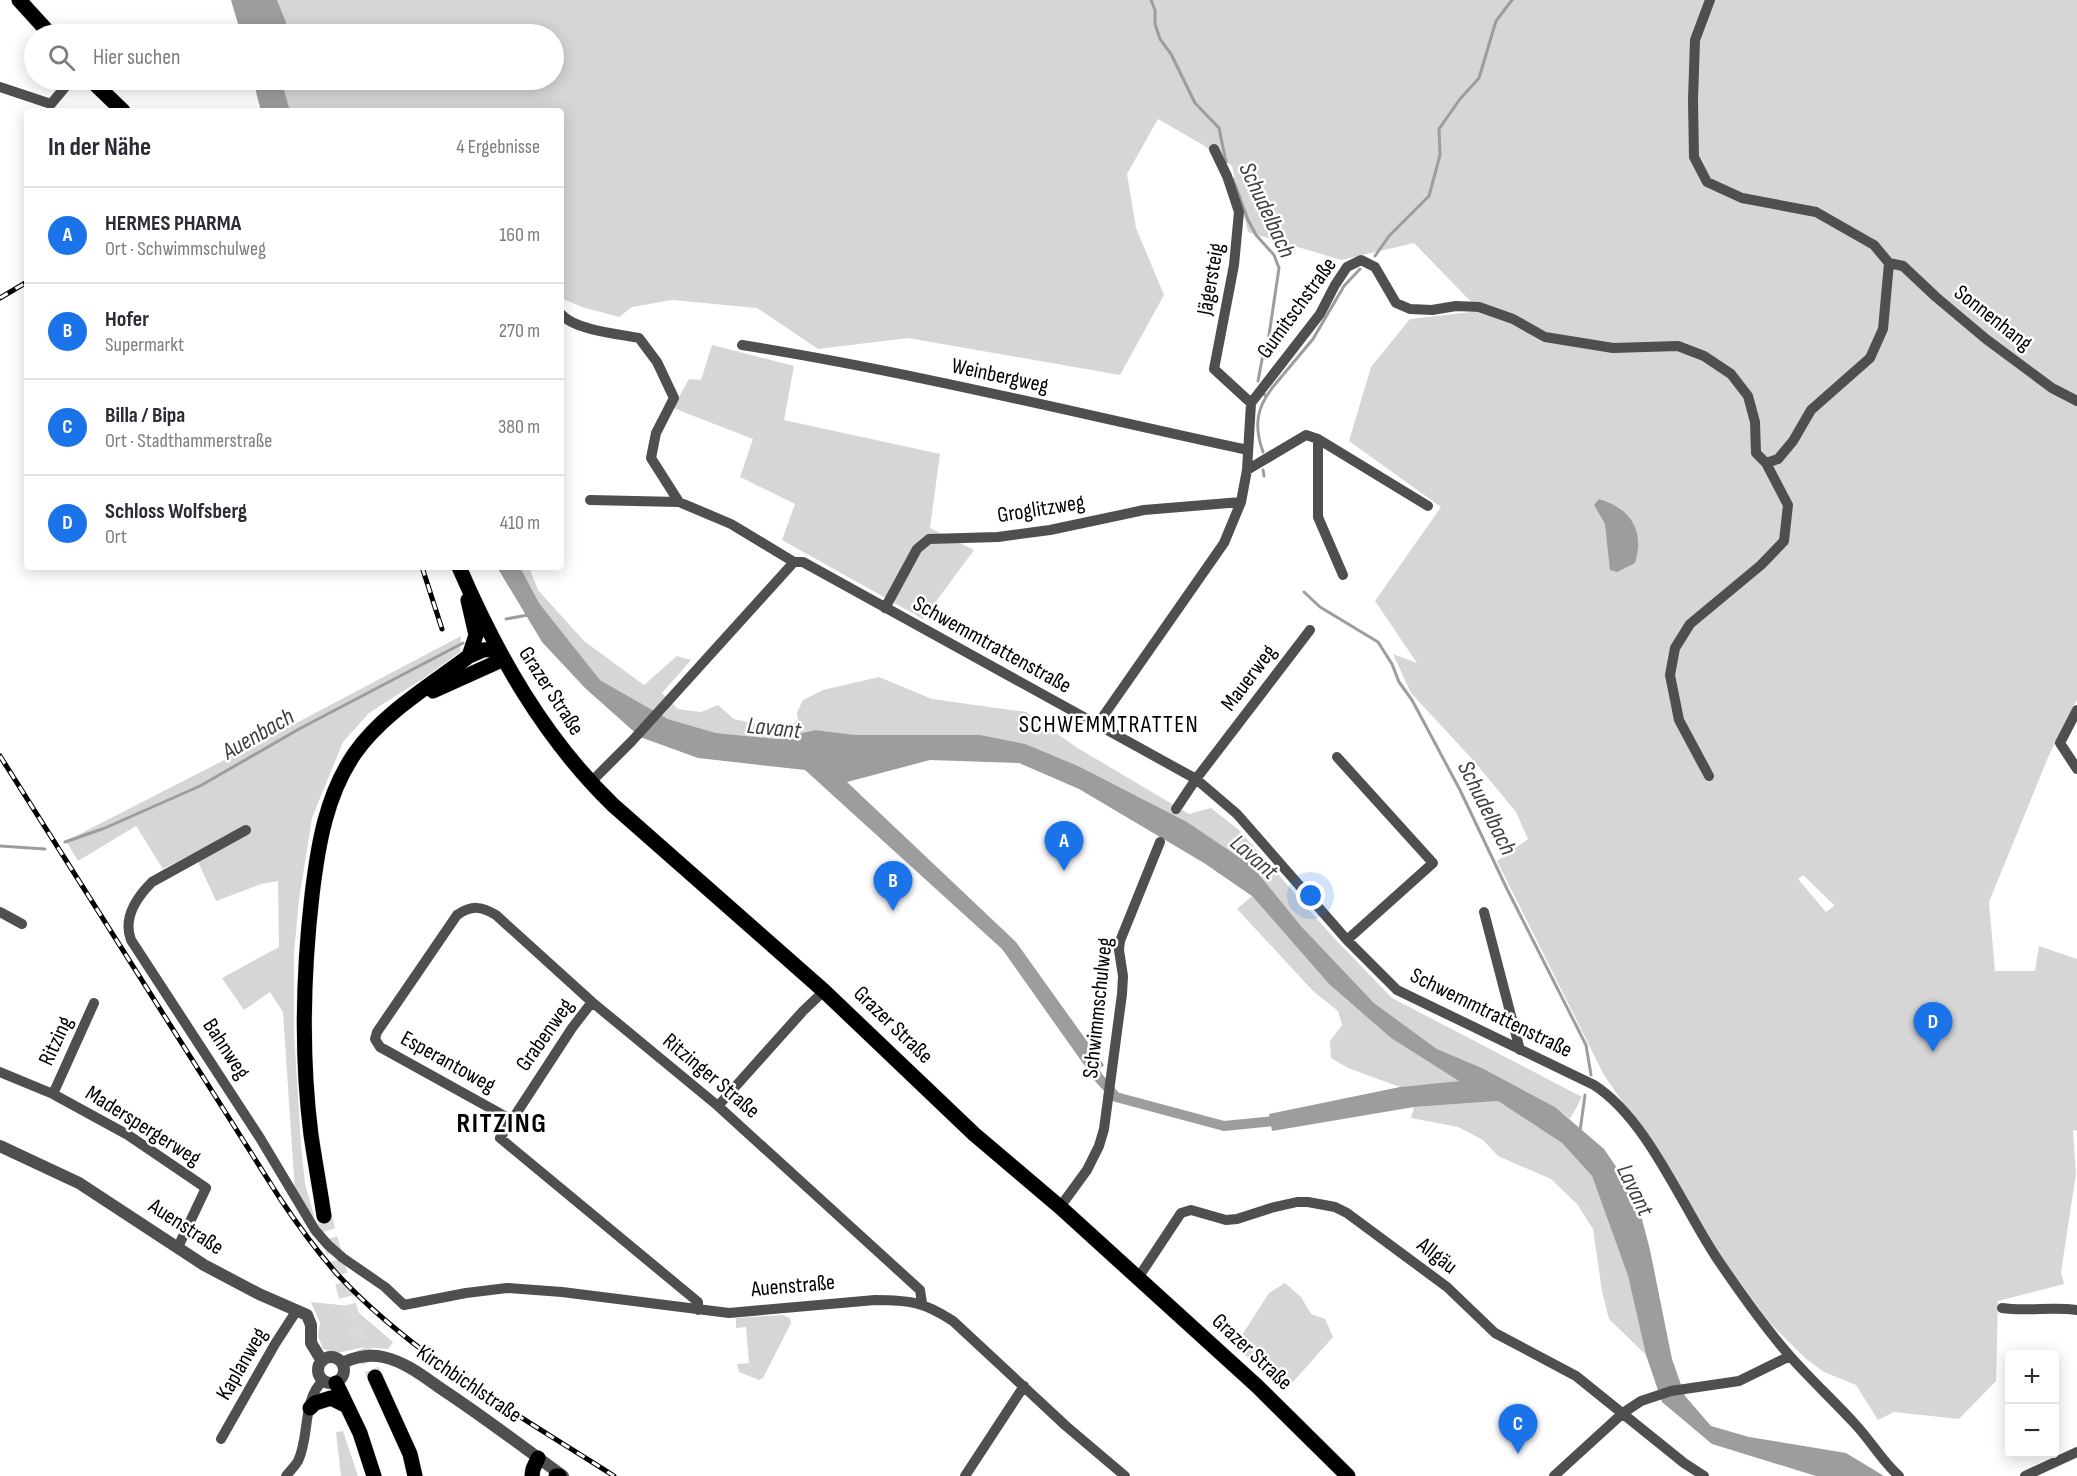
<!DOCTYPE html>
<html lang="de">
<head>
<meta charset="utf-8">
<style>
  :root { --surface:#fff; --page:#f2f2f3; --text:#2b2b33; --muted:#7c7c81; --line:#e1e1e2; --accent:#1a73e8 }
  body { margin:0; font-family:"Sofia Sans Condensed",sans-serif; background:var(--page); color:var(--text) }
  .controls { position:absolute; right:18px; bottom:18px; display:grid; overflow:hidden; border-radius:6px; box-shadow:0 3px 15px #0003 }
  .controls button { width:54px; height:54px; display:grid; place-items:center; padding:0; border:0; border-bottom:2px solid var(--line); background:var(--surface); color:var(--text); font:30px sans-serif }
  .you { position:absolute; left:1311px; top:896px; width:21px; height:21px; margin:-15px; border:4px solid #fff; border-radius:50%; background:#1a73e8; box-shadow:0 0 0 9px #1a73e833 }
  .badge { display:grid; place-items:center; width:39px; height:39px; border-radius:50%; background:var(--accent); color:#fff; font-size:20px; font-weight:700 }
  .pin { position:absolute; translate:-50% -50px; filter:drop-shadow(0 2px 3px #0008) }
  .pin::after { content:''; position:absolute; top:32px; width:21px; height:18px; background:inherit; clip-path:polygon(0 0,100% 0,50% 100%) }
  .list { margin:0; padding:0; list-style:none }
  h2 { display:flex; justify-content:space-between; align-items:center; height:78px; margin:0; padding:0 24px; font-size:26px }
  h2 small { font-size:20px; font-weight:400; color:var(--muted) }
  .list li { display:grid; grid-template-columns:39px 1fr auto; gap:18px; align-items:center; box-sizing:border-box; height:96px; padding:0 24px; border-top:2px solid var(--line) }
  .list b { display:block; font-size:22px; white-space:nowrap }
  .list p { margin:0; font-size:20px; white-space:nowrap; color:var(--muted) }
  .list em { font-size:20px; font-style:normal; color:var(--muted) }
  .icon { flex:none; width:33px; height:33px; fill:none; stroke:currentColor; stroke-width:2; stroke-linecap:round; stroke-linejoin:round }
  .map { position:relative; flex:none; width:2077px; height:1476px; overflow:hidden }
  .search { position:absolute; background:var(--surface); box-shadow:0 3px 15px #0003; left:24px; top:24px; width:540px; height:66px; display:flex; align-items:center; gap:15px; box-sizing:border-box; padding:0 21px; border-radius:33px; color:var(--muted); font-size:22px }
  .panel { position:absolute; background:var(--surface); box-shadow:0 3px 15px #0003; left:24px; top:108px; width:540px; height:462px; border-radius:6px }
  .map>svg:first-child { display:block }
  .green { fill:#d6d6d6; fill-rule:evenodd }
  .water { fill:#9d9d9d }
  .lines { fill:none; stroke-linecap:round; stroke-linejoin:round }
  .stream { stroke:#9d9d9d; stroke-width:3 }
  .canal { stroke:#9d9d9d; stroke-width:10 }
  .primary-tunnel { stroke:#d9d9d9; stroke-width:15; stroke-dasharray:15 8; stroke-linecap:butt }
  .primary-casing { stroke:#dbdbdb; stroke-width:16 }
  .minor { stroke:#4f4f4f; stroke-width:10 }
  .tertiary { stroke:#4f4f4f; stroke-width:12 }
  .primary { stroke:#000; stroke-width:15 }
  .rail-casing { stroke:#000; stroke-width:5 }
  .rail { stroke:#fff; stroke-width:3; stroke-dasharray:9; stroke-linecap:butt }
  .labels { text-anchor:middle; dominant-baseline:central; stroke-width:5; stroke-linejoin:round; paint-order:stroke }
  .street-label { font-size:22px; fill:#000; stroke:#fff }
  .water-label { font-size:24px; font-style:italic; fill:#3e3e3e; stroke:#fff }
  .neighbourhood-label { font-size:24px; letter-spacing:1.5px; fill:#000; stroke:#fff }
  .district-label { font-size:28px; font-weight:bold; letter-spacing:1.5px; fill:#000; stroke:#fff }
</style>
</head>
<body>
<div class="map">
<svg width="2077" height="1476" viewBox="0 0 2077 1476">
  <rect width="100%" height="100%" fill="#fff"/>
  <path class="green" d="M277 0H2077V700L2049 755 1989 902 1995 971H2035L2039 946 2077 959V1130L2073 1131 2076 1174 2061 1272 2064 1284 1998 1301 1996 1381 1959 1419 1894 1412 1878 1420 1856 1385 1824 1372 1805 1358 1770 1323 1716 1250 1663 1161 1604 1075 1497 861 1528 839 1516 812 1473 760 1411 693 1393 654 1417 663 1375 601 1441 507 1349 441 1371 367 1410 319 1480 311 1414 243 1341 260 1248 232 1232 166 1203 145 1158 119 1127 174 1136 228 1164 295 1120 375 908 338 818 349 757 308 672 300 632 307 619 317 582 307 561 298V111H290L281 82V80H554V34H285L286 22ZM1803 875 1834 905V906L1826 912 1798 879Z
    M712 345 794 366 784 420 940 454 930 528 974 550 923 619 782 540 795 504 740 477 753 439 673 408 689 379 701 380Z
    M520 567H529L538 590 584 641 644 685 677 656 691 660 662 693 678 709 701 712 718 705 734 719 784 730 798 720 797 712 803 700 823 690 879 677 932 699 1026 712 1076 747 1189 814 1211 808 1239 830 1333 937 1392 998 1582 1097 1570 1119 1555 1107 1482 1068 1437 1049 1374 1003 1301 926 1252 866 1078 766 815 730 778 739 716 733 668 719 600 680 539 603Z
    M461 636 460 652 424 678 369 713 343 742 312 818 299 900 294 953V1032L301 1145 305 1184 315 1219 295 1192 283 1012 270 992 244 1010 222 978 279 947 278 881 261 884 216 901 194 853 163 869 136 826 78 861 66 841 281 731Z
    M1252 896 1329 984 1391 1038 1460 1081 1400 1087 1348 1068 1331 1058 1330 1041 1342 1025 1338 1011 1313 991 1237 909Z
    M1498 1101 1562 1143 1592 1176 1628 1276 1646 1355 1609 1319 1602 1291 1593 1229 1577 1204 1551 1179 1498 1156 1483 1140 1458 1127 1411 1118 1414 1107Z
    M1285 1283 1301 1297 1311 1314 1325 1319 1333 1337 1285 1391 1235 1346 1269 1293Z
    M311 1302 351 1306 393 1342 388 1349 365 1347 337 1353 323 1349 318 1336 320 1323Z
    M783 1315 790 1318 791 1323 763 1378 759 1380 739 1372 737 1364 749 1363 746 1327 736 1328V1318Z
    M343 1431 358 1476H341L336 1432Z"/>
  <path class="water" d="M231 0H277L286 22 285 34H241Z
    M253 80H281L290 111H261Z
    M1599 499C1631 509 1645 530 1635 563L1617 572 1610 570 1605 524 1594 505Z
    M497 567H520L539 603 600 680 668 719 716 733 777 739 815 730 855 735H980L1025 744 1078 766 1187 822 1252 866 1301 926 1374 1003 1437 1049 1482 1068 1555 1107 1604 1149 1636 1196 1650 1250 1672 1359 1685 1396 1711 1426 1749 1437 1846 1453 1884 1476H1816L1712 1444 1662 1402 1646 1355 1628 1276 1592 1176 1562 1143 1498 1101 1414 1107 1272 1131 1269 1114 1400 1087 1459 1081 1391 1038 1329 984 1252 896 1204 863 1079 789 1019 763 930 760 847 782 1016 942 1104 1065 1092 1076 1002 949 805 770 698 758 640 737 585 688 542 642Z"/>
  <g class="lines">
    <path class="stream" d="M1151 0 1155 10V24L1160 39 1171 54 1195 103 1219 128 1226 162
      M1233 179 1248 220 1256 235 1274 255 1279 268 1268 342 1264 349 1258 381
      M1375 256 1389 236 1429 196 1440 155 1439 129 1460 99 1479 78 1496 21 1512 0
      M1266 397 1272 388 1313 339 1344 286 1360 269
      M1263 452C1256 432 1255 415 1266 397L1263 392
      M1263 470 1264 476
      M1304 592 1320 607 1378 642 1392 664 1399 682 1412 700 1460 790 1507 889 1586 1045 1591 1075
      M506 619 528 615
      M65 842 105 828 200 786 299 729 463 643
      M0 846 45 849
      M1580 1131 1585 1095"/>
    <path class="canal" d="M1088 1060 1098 1077 1116 1097 1224 1126 1284 1120"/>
    <path class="primary-tunnel" d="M324 1216 355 1328 375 1377"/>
    <defs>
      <path id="primary" d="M19 0 50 34
        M91 80 123 111
        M459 567C497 655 544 738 613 805L824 991 974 1134 1060 1207 1257 1386 1348 1476
        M468 600 476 635 469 656
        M433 691 504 659
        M324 1216C320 1189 315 1162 311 1135 301 1056 303 974 312 895 318 845 326 795 355 753 383 713 431 685 469 656L483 650 497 649
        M375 1377 410 1454 415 1476
        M336 1383 360 1433 374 1476
        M310 1408 315 1403 331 1398 345 1405
        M532 1476 533 1469 538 1458
        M556 1476H559"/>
    </defs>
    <use href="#primary" class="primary-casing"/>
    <path class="minor" d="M0 87 51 104 71 80
      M1214 149 1227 176 1239 212 1234 265 1214 369 1251 403
      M1889 263 1903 266 1936 297 1986 339 2052 388 2077 401
      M561 314C574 330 619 334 639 338L657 362 674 398 656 433 651 458 679 502
      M742 345C912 372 1080 414 1248 450
      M1318 439 1428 506
      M1247 470 1306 435 1318 439V517L1343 575
      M590 500 679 502 731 524 794 562
      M885 608 917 549 929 539 998 537 1050 530 1144 510 1241 502
      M2077 710 2060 743 2077 769
      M1097 725 1224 543 1241 502 1247 470 1251 403 1320 314 1335 285 1347 267 1361 260 1375 267 1396 303 1410 309 1432 310 1456 306 1479 307 1513 319 1545 337 1613 348 1678 346 1704 356 1731 374 1748 396 1755 422 1756 453 1766 463 1778 459 1793 441 1811 410 1870 358 1883 329 1889 263 1874 245 1816 212 1742 198 1707 182 1694 157 1693 100 1695 40 1710 0
      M1337 757 1433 863 1347 940
      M1709 776 1679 720 1670 675 1675 648 1690 624 1761 565 1784 541 1788 505 1766 463
      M590 783 632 741 794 562H803L1196 779 1237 814 1347 940 1397 990 1594 1085C1647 1119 1681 1204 1716 1257 1739 1291 1763 1325 1789 1355 1810 1379 1834 1401 1855 1424 1871 1441 1882 1461 1899 1476
      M1176 809 1196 779 1310 630
      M246 830 152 882C136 898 123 919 131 940L260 1138 315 1230 328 1245 343 1258 385 1287 404 1305 466 1293 507 1288 562 1292 729 1313 875 1300C910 1300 924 1302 953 1321L1066 1426 1125 1476
      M0 912 22 924
      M1484 912 1520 1050
      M0 1072 53 1094 128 1135 206 1188 178 1247
      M53 1094 94 1003
      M718 1106 803 1011 824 991
      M512 1120 572 1028 592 1002
      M1060 1207 1087 1170 1099 1146 1104 1129 1122 994 1123 976 1119 950 1120 941 1160 842
      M1138 1278 1181 1213 1191 1210 1226 1220 1237 1219 1271 1208 1297 1202H1308L1335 1207 1347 1213 1447 1287 1495 1333 1576 1376 1684 1463 1704 1476
      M2002 1308C2027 1312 2052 1306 2077 1310
      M698 1310V1302L500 1138 512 1120 380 1047 375 1039 377 1032 457 915C472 905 481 906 496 915L592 1002 718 1106 920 1290 922 1303
      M221 1439 275 1344 297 1310
      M286 1476C290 1471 295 1466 298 1461 310 1437 302 1399 323 1381
      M965 1476 1024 1386
      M1554 1476 1623 1413 1641 1401 1671 1391 1739 1381 1790 1356
      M2025 1476 2077 1452"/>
    <path class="tertiary" d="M0 1146 79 1183 204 1265 259 1294 307 1315 311 1325V1343L322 1361
      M318 1370a13 13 0 1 1 26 0a13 13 0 1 1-26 0Z
      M342 1363C355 1357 369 1354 383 1357 406 1362 424 1377 443 1390 484 1417 523 1447 563 1476"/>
    <use href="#primary" class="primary"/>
    <defs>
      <path id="rail" d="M0 298 27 282
        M422 567 442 629
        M0 756 279 1197C297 1224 316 1250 337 1274 415 1358 519 1415 614 1476"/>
    </defs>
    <use href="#rail" class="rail-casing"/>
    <use href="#rail" class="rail"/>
  </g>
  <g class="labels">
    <g class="street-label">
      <text transform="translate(1211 279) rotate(-80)">Jägersteig</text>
      <text transform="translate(1297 308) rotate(-54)">Gumitschstraße</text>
      <text transform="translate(1993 318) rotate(38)">Sonnenhang</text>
      <text transform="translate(1000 376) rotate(12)">Weinbergweg</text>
      <text transform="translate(1041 509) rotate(-9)">Groglitzweg</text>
      <text transform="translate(992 645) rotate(29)">Schwemmtrattenstraße</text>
      <text transform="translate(1249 678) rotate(-53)">Mauerweg</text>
      <text transform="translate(551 691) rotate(57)">Grazer Straße</text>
      <text transform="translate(1098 1008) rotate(-84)">Schwimmschulweg</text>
      <text transform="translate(1491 1013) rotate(26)">Schwemmtrattenstraße</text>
      <text transform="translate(893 1025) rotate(44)">Grazer Straße</text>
      <text transform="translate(545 1035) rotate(-55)">Grabenweg</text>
      <text transform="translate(56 1041) rotate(-65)">Ritzing</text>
      <text transform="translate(226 1049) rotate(57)">Bahnweg</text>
      <text transform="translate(448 1062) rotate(29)">Esperantoweg</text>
      <text transform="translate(711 1076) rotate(40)">Ritzinger Straße</text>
      <text transform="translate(143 1126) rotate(32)">Maderspergerweg</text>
      <text transform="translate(186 1227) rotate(33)">Auenstraße</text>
      <text transform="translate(1437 1256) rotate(38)">Allgäu</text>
      <text transform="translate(793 1286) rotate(-5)">Auenstraße</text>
      <text transform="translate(1252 1352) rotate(43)">Grazer Straße</text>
      <text transform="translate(242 1364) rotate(-60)">Kaplanweg</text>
      <text transform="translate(469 1384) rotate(34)">Kirchbichlstraße</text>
    </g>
    <g class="water-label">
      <text transform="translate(1267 210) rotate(65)">Schudelbach</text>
      <text transform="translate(774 728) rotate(6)">Lavant</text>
      <text transform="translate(258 734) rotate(-30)">Auenbach</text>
      <text transform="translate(1487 808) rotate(63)">Schudelbach</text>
      <text transform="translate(1254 857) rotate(41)">Lavant</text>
      <text transform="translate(1635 1190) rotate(64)">Lavant</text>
    </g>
    <g class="neighbourhood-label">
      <text x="1109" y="724">SCHWEMMTRATTEN</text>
    </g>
    <g class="district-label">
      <text x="502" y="1123">RITZING</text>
    </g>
  </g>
</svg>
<div class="controls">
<button>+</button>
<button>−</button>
</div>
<div class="you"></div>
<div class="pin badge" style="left:1064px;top:871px">A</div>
<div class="pin badge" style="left:893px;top:911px">B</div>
<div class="pin badge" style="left:1518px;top:1454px">C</div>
<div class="pin badge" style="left:1933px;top:1052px">D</div>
<div class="search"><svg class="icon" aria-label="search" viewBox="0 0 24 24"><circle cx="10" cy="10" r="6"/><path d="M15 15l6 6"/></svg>Hier suchen</div>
<section class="panel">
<h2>In der Nähe<small>4 Ergebnisse</small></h2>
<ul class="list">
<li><span class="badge">A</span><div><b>HERMES PHARMA</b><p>Ort · Schwimmschulweg</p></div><em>160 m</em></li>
<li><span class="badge">B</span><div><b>Hofer</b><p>Supermarkt</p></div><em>270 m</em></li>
<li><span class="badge">C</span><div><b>Billa / Bipa</b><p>Ort · Stadthammerstraße</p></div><em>380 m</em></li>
<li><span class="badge">D</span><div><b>Schloss Wolfsberg</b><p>Ort</p></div><em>410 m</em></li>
</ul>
</section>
</div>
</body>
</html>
